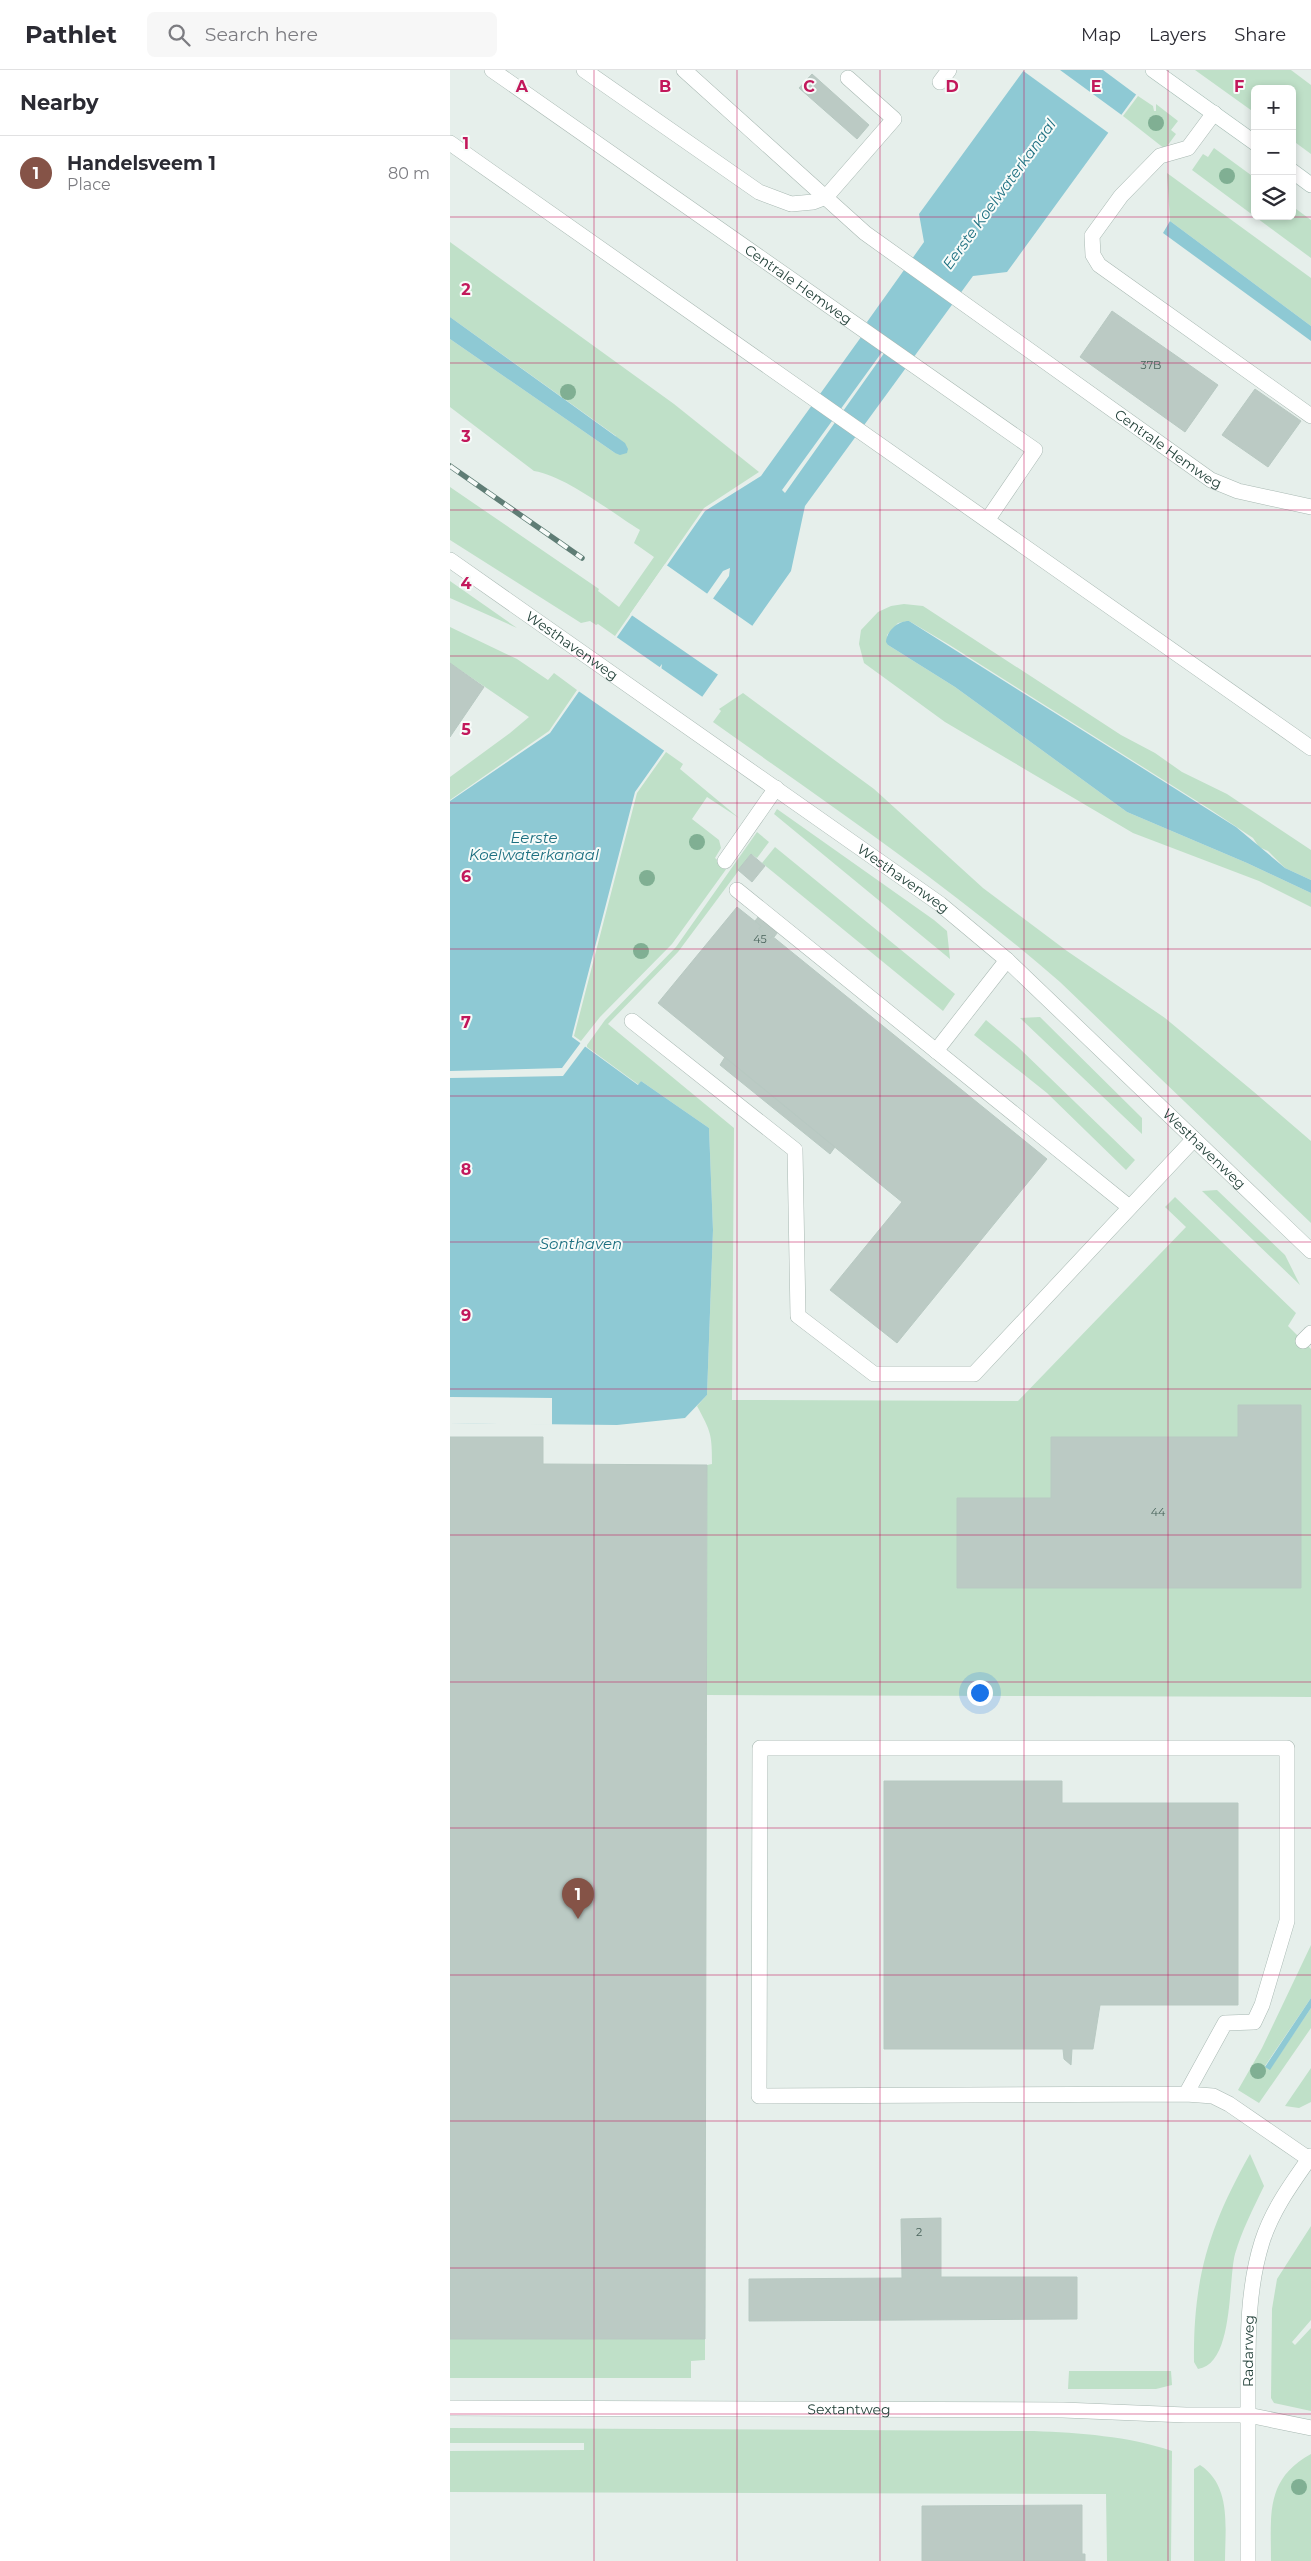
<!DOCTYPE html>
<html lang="en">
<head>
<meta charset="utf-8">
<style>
  :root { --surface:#fff; --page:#f7f7f7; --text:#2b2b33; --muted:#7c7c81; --line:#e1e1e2; --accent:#855347 }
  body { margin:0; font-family:Montserrat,sans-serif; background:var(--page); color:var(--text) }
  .controls { position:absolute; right:15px; top:15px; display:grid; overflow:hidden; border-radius:8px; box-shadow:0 2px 8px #0003 }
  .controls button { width:45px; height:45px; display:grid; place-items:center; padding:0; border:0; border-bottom:1px solid var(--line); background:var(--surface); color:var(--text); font:25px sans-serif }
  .you { position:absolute; left:529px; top:1622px; width:18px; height:18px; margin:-12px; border:4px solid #fff; border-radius:50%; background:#1a73e8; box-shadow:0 0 0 8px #1a73e833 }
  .badge { display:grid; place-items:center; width:32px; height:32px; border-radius:50%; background:var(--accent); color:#fff; font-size:16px; font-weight:700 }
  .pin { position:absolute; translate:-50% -41px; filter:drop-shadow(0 1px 2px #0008) }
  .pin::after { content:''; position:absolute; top:26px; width:18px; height:15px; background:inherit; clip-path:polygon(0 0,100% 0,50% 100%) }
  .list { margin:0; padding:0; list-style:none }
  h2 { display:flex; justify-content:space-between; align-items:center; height:65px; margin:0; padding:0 20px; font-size:21px }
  h2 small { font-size:16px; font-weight:400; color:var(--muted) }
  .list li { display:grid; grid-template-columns:32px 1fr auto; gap:15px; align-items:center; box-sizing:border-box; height:75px; padding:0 20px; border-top:1px solid var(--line) }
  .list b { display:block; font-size:19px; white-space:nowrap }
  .list p { margin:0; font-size:16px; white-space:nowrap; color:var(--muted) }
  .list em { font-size:16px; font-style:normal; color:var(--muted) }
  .icon { flex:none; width:28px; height:28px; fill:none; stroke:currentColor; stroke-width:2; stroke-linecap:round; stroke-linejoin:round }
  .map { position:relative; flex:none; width:861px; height:2491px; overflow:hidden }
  header { display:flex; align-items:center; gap:30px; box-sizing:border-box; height:70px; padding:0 25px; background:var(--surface); border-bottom:1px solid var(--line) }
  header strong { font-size:24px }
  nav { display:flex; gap:28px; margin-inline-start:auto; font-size:18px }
  .search { width:350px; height:45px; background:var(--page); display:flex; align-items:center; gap:12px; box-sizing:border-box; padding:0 18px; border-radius:8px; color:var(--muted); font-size:19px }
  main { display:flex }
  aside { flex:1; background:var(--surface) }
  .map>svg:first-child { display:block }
  .green { fill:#bfe0c8 }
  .water { fill:#8ec9d4; fill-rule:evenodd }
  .pier { fill:#e6efeb }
  .building { fill:#bbcac4; stroke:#b8c9c2 }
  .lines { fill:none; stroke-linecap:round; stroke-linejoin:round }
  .service-casing { stroke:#a8b8b2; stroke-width:16 }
  .minor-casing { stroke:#a8b8b2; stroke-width:16 }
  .tertiary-casing { stroke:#a8b8b2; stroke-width:16 }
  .secondary-casing { stroke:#a4bbb3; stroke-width:16 }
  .service { stroke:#fff; stroke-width:15 }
  .minor { stroke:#fff; stroke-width:15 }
  .tertiary { stroke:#fff; stroke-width:15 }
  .secondary { stroke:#fff; stroke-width:15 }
  .rail-casing { stroke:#5f7d75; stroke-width:5.5 }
  .rail { stroke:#f7fbf9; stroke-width:4; stroke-dasharray:11; stroke-linecap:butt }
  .tree { fill:#80af93 }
  .grid { fill:none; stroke:#c2185b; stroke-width:1; stroke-opacity:0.55 }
  .labels { text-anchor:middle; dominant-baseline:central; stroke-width:4; stroke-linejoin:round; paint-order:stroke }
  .number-label { font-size:11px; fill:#4a645c }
  .street-label { font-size:14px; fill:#24423a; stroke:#f7fbf9 }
  .water-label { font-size:15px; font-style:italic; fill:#1c6f80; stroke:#f7fbf9 }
  .grid-label { font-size:16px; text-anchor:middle; font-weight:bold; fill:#c2185b; stroke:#f7fbf9; stroke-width:4; stroke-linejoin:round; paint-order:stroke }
</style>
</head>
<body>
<header>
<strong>Pathlet</strong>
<div class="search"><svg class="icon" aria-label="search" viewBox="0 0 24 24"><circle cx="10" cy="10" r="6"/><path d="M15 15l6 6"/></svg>Search here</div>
<nav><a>Map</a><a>Layers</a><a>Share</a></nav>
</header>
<main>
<aside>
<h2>Nearby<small></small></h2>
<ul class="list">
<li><span class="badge">1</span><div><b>Handelsveem 1</b><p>Place</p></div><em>80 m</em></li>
</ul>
</aside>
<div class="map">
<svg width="861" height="2491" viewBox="0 0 861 2491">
  <rect width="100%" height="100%" fill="#e6efeb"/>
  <path class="green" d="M745 0H841L861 15V84L842 70V19H805V43Z
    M688 26 703 36 704 41H706V34L728 51 721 60 726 64 715 79 673 46Z
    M764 78 805 108V146H842V136L861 150V188L742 100 753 84 758 87Z
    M717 103 861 208V256L720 151Z
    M0 172 224 334 309 402 254 438 165 566 148 554 146 555 140 551 131 553 0 470V417L149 519 148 521 169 537 204 487 184 473 190 460C162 443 116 406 84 401L0 337V269L165 383 166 366 0 247Z
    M0 511 67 558 0 528Z
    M454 534 473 536 671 665 705 683 732 702 777 724 861 780V810L835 798 818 781 809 777 803 768 761 740 498 574 459 551 448 553 437 565 438 575 505 617 677 742 797 793 861 823V837L809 811 683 763 495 652 414 593 409 574 411 560 428 542 441 536Z
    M0 557 67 589 98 610 104 603 127 620 99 661 0 730V707L60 663 79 647 0 593Z
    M293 623 424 719 533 818 617 881 715 948 804 1022 861 1071V1153L610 912C501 817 381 736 263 652L271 641 269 639Z
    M216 682 233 694 230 699 289 748 257 727 242 749 269 770 271 778 265 788 277 798 222 874 150 947 131 971 124 966 187 723Z
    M327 739 484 850 497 861 500 889 324 744Z
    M307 762 319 772 307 788 301 784 228 882 158 954 284 1058 282 1330 568 1331 736 1157 715 1137 725 1127 846 1243 838 1256 861 1279V1627L257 1625V1395L262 1394C262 1364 261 1362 247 1336L257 1325 263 1160 259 1058 191 1011 189 1015 137 977V975L155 950 226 877Z
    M325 777 505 924 493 941 312 793Z
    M590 947 692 1048V1064L570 948Z
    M536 950 568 977 685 1090 676 1100 597 1023 524 965Z
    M767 1120 835 1185 850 1215 752 1121Z
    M861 1875V1928L815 1996 820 1999 861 1938V1958L809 2033 788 2020 812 1978Z
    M861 1998V2032L849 2038 835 2036Z
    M800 2084 814 2116C803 2139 792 2160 785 2184 778 2211 784 2294 748 2299L744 2292C743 2208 759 2157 800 2084Z
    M861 2156V2250L842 2272 845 2275 861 2258V2341L824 2333 821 2328 822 2239 827 2209Z
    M0 2269H255V2290L241 2291V2308H0Z
    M619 2301H721L722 2315 706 2319H618Z
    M0 2358 584 2361C630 2363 678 2366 722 2381L721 2491H657L656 2424 0 2422V2381L134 2380V2373H0Z
    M861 2384V2491H821C821 2445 815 2409 861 2384Z
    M750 2395C782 2416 775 2458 775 2491H744V2399Z"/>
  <path class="water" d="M574 0H704L557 202 523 206 355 436 341 501 185 722 123 962 122 967 188 1015 191 1011 259 1058 263 1160 257 1325 235 1348 167 1355 0 1353V731L100 663 255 441 311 406 419 256 417 252 474 172 469 144ZM440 271 442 272 335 423 332 420ZM280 498 279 506 230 575 224 571 273 501ZM212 594 211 601 176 652 171 648Z
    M720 151 861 256V271L713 163Z
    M0 247 175 373 178 379 177 383 170 385 165 383 0 269Z
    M459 551 786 757 835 798 861 810V823L797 793 677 742 505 617 438 575 436 572C437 561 447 551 459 551Z
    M861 1928V1938L820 2000 815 1997Z"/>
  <path class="pier" d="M572 0H610L673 46 660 64Z
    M653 0H706L688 26Z
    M215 494 259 525 227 572 261 527 304 557 270 606 180 544Z
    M165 566 254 628 216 682 127 620Z
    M132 971 137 974 113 1006 0 1008V1001L112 998Z
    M0 1327 102 1328V1355L0 1353Z"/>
  <path class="building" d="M362 4 419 55 407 69 349 18Z
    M662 241 768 315 735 362 630 287Z
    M805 319 851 351 818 397 772 365Z
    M0 593 34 617 0 667Z
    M301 784 315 796 302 812 288 800Z
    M287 837 311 856 309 859 320 869 322 866 597 1089 447 1273 380 1220 452 1132 208 933Z
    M309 846 328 862 324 867 322 866 320 869 309 859 311 856 305 851Z
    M275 987 385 1077 380 1084 270 995Z
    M788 1335H851V1518H507V1428H601V1367H788Z
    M0 1367H93V1394L257 1395 255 2269H0Z
    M434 1711H612V1733H788V1935H650L643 1979H622L621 1995 614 1989 613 1979H434Z
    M491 2148V2207H627V2249L299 2251V2209L452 2208 451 2149Z
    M632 2435V2484H635V2491H472V2436Z"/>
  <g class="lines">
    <defs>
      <g id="service">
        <path id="s1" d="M42 0 585 380 538 449"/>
        <path d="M134 0 309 122 341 134 363 132 376 127 444 49 398 8"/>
        <path id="s2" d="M234 0 415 163 761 410 788 421 861 437"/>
        <path d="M490 12 499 0"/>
        <path d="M764 43 738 78 710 86 671 126 642 166 643 185 649 195 861 346"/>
        <path d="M0 73 861 678"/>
        <path d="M275 791 326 718"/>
        <path d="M287 820 678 1136"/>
        <path d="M182 951 345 1080 348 1246 424 1304H524L744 1069"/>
        <path d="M486 981 557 890"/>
        <path d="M853 1271 861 1263"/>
        <path d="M736 2024 775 1953 804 1952 812 1935 837 1851V1678H310L309 2026 736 2024 763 2026 779 2034 859 2089"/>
        <path d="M798 2345 861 2358"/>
      </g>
      <g id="minor">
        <path id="s3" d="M0 2338 613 2340 736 2345H798"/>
      </g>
      <g id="tertiary">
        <path id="s4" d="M0 490 490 834 557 890 861 1181"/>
        <path id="s5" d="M798 2491C798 2438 798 2384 798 2331 798 2278 796 2223 812 2172 822 2140 842 2113 861 2086"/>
      </g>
      <path id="secondary" d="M703 0 805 73
        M842 101 861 115"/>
    </defs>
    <use href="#service" class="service-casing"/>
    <use href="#minor" class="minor-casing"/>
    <use href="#tertiary" class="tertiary-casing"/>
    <use href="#secondary" class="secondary-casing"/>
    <use href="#service" class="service"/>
    <use href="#minor" class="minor"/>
    <use href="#tertiary" class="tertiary"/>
    <use href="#secondary" class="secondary"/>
    <defs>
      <path id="rail" d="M0 396 132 488"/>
    </defs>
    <use href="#rail" class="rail-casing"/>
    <use href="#rail" class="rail"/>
  </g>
  <g class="tree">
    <circle cx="706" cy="53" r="8"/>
    <circle cx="777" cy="106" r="8"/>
    <circle cx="118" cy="322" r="8"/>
    <circle cx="247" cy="772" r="8"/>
    <circle cx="197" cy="808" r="8"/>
    <circle cx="191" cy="881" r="8"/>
    <circle cx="808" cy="2001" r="8"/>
    <circle cx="849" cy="2417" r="8"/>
  </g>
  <path class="grid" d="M144 0V2491M287 0V2491M430 0V2491M574 0V2491M718 0V2491M0 147H861M0 293H861M0 440H861M0 586H861M0 733H861M0 879H861M0 1026H861M0 1172H861M0 1319H861M0 1465H861M0 1612H861M0 1758H861M0 1905H861M0 2051H861M0 2198H861M0 2344H861"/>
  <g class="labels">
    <g class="number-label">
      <text x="701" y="295">37B</text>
      <text x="310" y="869">45</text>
      <text x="708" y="1442">44</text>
      <text x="469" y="2162">2</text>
    </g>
    <g class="street-label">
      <text stroke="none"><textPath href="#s1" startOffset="374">Centrale Hemweg</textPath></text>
      <text stroke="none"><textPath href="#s2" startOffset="616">Centrale Hemweg</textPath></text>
      <text stroke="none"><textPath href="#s4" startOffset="149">Westhavenweg</textPath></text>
      <text stroke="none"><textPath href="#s4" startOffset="554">Westhavenweg</textPath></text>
      <text stroke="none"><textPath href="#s4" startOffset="959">Westhavenweg</textPath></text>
      <text stroke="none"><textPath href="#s5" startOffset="210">Radarweg</textPath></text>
      <text stroke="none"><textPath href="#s3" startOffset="399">Sextantweg</textPath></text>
    </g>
    <g class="water-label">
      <text transform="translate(549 124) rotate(-54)">Eerste Koelwaterkanaal</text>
      <text x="84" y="767">Eerste<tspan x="84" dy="17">Koelwaterkanaal</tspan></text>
      <text x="131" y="1173">Sonthaven</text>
    </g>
  </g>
  <g class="grid-label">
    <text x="72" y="22">A</text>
    <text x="215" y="22">B</text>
    <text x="359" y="22">C</text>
    <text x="502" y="22">D</text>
    <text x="646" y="22">E</text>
    <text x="789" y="22">F</text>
    <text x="16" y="79">1</text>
    <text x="16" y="225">2</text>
    <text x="16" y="372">3</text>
    <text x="16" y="519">4</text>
    <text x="16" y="665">5</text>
    <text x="16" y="812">6</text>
    <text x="16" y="958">7</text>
    <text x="16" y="1105">8</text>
    <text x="16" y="1251">9</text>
  </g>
</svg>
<div class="controls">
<button>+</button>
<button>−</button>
<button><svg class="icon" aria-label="layers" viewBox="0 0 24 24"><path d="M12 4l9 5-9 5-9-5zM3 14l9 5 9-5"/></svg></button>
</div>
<div class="you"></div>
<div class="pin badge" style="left:128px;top:1849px">1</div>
</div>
</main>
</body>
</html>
